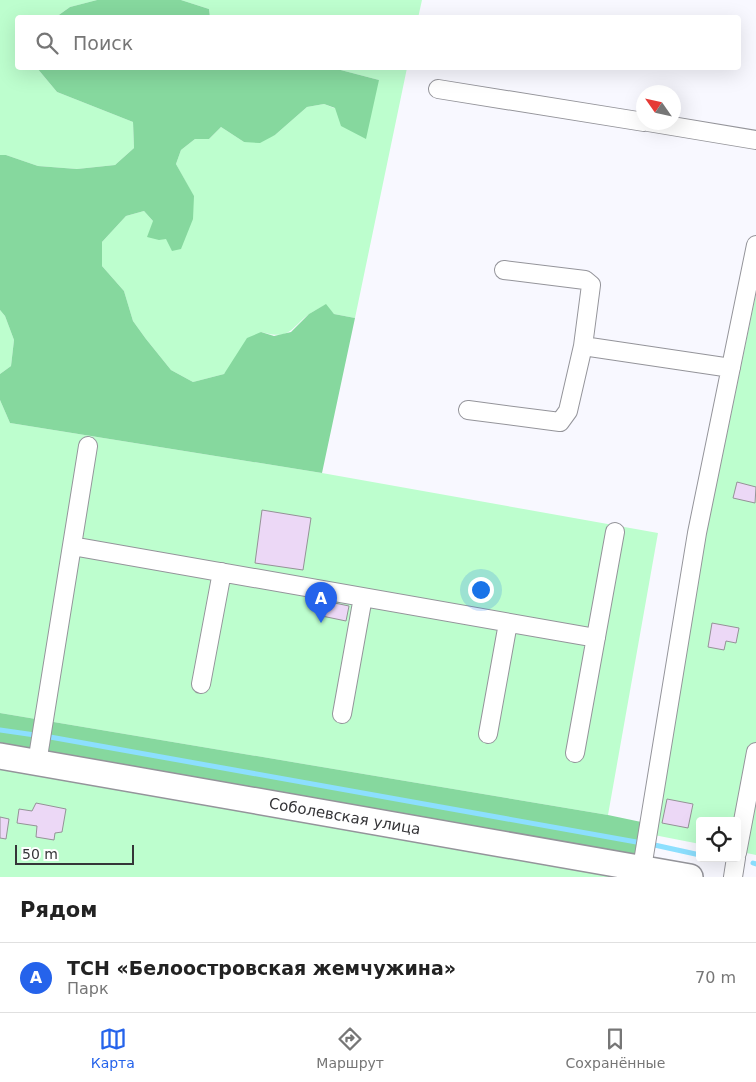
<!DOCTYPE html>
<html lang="ru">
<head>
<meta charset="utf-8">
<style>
  :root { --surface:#fff; --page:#f6f6f6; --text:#222; --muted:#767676; --line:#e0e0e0; --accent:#2563eb }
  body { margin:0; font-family:"DejaVu Sans",sans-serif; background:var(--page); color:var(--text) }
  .controls { position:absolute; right:15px; bottom:15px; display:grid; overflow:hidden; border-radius:5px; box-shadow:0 5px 20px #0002 }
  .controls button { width:45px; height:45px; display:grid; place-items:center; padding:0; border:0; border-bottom:1px solid var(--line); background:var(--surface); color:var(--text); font:25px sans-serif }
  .compass { position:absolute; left:636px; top:85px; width:45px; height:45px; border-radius:50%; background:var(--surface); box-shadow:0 5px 20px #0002; rotate:304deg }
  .scale { position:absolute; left:15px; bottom:12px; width:119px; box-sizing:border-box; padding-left:5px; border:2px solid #353538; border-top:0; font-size:14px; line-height:18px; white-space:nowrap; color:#353538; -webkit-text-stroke:4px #fff; paint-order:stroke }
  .you { position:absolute; left:480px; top:589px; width:18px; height:18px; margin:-12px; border:4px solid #fff; border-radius:50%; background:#1a73e8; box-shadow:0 0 0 8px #1a73e833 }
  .badge { display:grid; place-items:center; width:32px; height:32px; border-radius:50%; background:var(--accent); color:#fff; font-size:16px; font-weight:700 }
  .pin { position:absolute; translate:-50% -41px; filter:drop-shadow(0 1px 2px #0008) }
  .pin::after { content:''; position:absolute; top:26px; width:18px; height:15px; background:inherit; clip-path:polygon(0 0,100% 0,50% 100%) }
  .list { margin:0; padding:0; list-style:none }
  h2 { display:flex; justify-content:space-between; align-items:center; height:65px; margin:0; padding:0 20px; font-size:21px }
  h2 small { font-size:16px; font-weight:400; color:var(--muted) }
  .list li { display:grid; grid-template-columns:32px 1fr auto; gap:15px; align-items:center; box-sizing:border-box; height:70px; padding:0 20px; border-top:1px solid var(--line) }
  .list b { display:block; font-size:19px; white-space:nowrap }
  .list p { margin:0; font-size:16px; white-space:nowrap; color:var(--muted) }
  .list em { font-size:16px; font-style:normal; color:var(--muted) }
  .icon { flex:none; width:28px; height:28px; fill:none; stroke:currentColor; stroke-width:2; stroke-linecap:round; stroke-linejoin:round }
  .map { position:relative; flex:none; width:756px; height:877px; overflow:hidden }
  .search { position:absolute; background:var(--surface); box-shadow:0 5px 20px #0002; left:15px; right:15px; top:15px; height:55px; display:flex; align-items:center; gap:12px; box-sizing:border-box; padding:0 18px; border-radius:5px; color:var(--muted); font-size:19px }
  .sheet { height:135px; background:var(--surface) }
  nav { display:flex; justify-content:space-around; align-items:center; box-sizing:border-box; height:70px; border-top:1px solid var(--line); background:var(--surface); font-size:14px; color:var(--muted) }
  nav a { display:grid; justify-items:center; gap:2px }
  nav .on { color:var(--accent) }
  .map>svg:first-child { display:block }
  .green { fill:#bdfece }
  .forest { fill:#86d89e }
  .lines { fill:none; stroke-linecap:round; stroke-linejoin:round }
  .stream { stroke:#8cdffe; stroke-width:5 }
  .building { fill:#ecd8f6; stroke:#959297 }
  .street-casing { stroke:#94949a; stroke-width:20 }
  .secondary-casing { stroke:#94949a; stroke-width:28 }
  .street { stroke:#fff; stroke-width:18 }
  .secondary { stroke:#fff; stroke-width:25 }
  .labels { text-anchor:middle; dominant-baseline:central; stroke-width:4; stroke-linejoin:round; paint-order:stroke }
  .street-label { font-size:15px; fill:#353538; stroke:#fff }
</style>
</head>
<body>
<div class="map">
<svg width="756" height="877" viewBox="0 0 756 877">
  <rect width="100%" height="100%" fill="#f8f8ff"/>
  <path class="green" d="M0 0H97L70 7 56 17 18 18V68H37L57 92 133 122 134 148 115 165 77 169 38 166 6 155H0Z
    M181 0H422L418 18 210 17 209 9Z
    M333 68H407L355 318 334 314 325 305C320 308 313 311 308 315 289 330 290 340 261 332L224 374 193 382 171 370 146 339 133 321 124 291 102 266V242L126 216 144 211 153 221 194 197 176 164 181 150 195 139H209L221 127 244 142 275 135 307 107 324 104 334 108 379 80Z
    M756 294V855L737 851V821H700V844L654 835 705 540Z
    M0 310 5 316 14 340 11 366 0 374Z
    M0 400 10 423 322 473 658 533 608 815 0 713Z
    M0 757 690 877H0Z"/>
  <path class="forest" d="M97 0H181L209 9 210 17H56L70 7Z
    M37 68H333L379 80 366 139 341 126 335 108 324 104 307 107 275 135 260 143 244 142 221 127 209 139H195L181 150 176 164 194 196 193 219 181 249 172 251 166 239 159 240 147 237 153 221 144 211 126 216 102 242V266L124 291 133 321 146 339 171 370 193 382 224 374 247 338 261 332 274 336 291 332 309 314 326 304 334 314 355 318 322 473 10 423 0 400V374L11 366 14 340 5 316 0 310V155H6L38 166 77 169 115 165 134 148 133 122 57 92Z
    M0 713 608 815 646 823 639 868 0 757Z"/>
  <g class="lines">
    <path class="stream" d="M0 730 35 735
      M50 737 642 843
      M650 844 700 855
      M717 858 722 859
      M753 863 756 864"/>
  </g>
  <path class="building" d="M737 482 756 487 755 503 733 498Z
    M262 510 311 518 303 570 255 563Z
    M325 601 349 606 346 621 322 616Z
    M712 623 739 628 736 643 726 641 724 650 708 647Z
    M667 799 693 804 688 828 662 823Z
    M36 803 66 809 62 832 55 833 54 840 36 837 37 826 17 823 19 809 32 811Z
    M0 817 9 819 6 839 0 838Z"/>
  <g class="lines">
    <defs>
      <path id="street" d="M438 89 644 122
        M648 122 756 140
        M583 346 731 368
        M468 410 560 422 568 411 583 346 591 285 585 280 504 270
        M72 546 596 638
        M201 684 222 572
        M342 714 363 597
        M488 734 508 623
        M575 753 615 532
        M37 763 88 446
        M737 853 756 752
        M642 868 697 533 756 245
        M733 877 736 858"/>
      <g id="secondary">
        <path id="s1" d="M0 756 690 877"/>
      </g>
    </defs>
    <use href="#street" class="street-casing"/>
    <use href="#secondary" class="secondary-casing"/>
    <use href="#street" class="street"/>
    <use href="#secondary" class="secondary"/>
  </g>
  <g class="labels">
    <g class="street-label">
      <text stroke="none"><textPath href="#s1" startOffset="350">Соболевская улица</textPath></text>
    </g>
  </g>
</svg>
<div class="controls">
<button><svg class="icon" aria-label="locate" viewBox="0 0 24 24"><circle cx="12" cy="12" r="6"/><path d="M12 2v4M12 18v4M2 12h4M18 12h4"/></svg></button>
</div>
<svg class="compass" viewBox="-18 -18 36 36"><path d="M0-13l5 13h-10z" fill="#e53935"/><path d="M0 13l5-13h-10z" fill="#767676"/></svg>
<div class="scale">50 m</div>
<div class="you"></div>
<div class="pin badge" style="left:321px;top:623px">A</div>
<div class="search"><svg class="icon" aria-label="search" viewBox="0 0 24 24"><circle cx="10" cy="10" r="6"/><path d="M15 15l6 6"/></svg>Поиск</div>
</div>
<section class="sheet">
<h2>Рядом<small></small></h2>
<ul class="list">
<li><span class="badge">A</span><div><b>ТСН «Белоостровская жемчужина»</b><p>Парк</p></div><em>70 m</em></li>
</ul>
</section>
<nav>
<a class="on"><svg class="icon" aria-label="map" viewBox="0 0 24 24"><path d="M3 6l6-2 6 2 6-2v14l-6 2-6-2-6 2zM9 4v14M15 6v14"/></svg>Карта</a>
<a><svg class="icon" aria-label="directions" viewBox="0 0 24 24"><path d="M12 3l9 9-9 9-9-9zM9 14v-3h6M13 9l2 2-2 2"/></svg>Маршрут</a>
<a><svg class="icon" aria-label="saved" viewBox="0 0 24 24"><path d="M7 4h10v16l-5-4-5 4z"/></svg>Сохранённые</a>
</nav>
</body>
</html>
